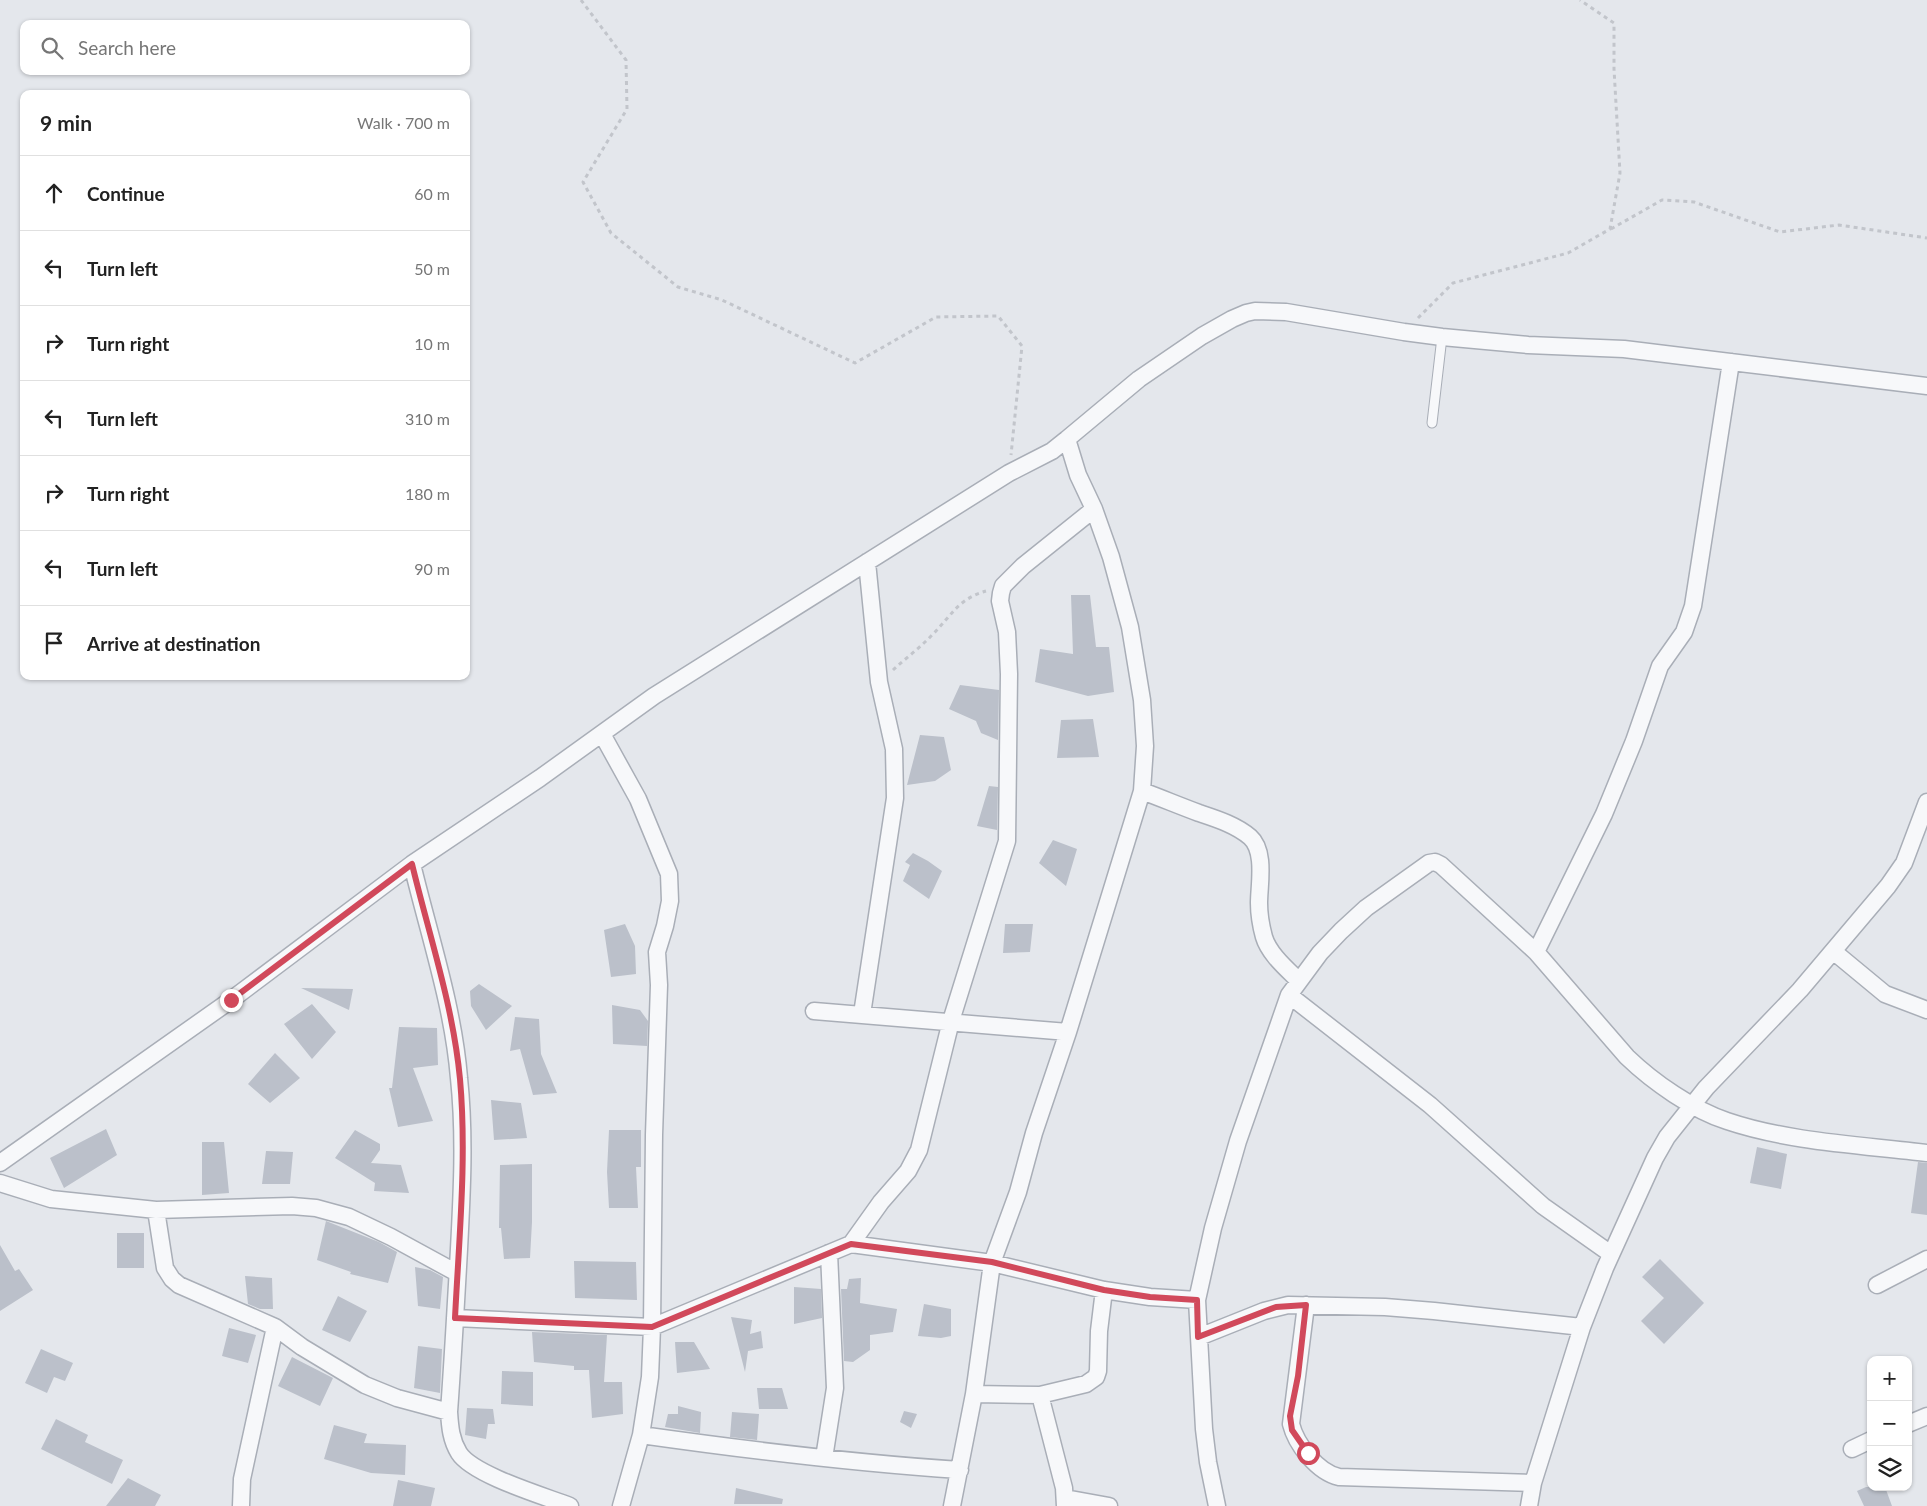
<!DOCTYPE html>
<html lang="en">
<head>
<meta charset="utf-8">
<style>
  :root { --surface:#fff; --page:#f6f6f6; --text:#222; --muted:#767676; --line:#e0e0e0 }
  body { margin:0; font-family:Lato,sans-serif; background:var(--page); color:var(--text) }
  .controls { position:absolute; right:15px; bottom:15px; display:grid; overflow:hidden; border-radius:10px; box-shadow:0 1px 4px #0004 }
  .controls button { width:45px; height:45px; display:grid; place-items:center; padding:0; border:0; border-bottom:1px solid var(--line); background:var(--surface); color:var(--text); font:25px sans-serif }
  .stop { position:absolute; width:15px; height:15px; margin:-11px; border:4px solid #d1495b; border-radius:50%; background:#fff }
  .stop.end { background:#d1495b; border-color:#fff; box-shadow:0 1px 5px #0008 }
  .list { margin:0; padding:0; list-style:none }
  h2 { display:flex; justify-content:space-between; align-items:center; height:65px; margin:0; padding:0 20px; font-size:21px }
  h2 small { font-size:16px; font-weight:400; color:var(--muted) }
  .list li { display:grid; grid-template-columns:32px 1fr auto; gap:15px; align-items:center; box-sizing:border-box; height:75px; padding:0 20px; border-top:1px solid var(--line) }
  .list b { display:block; font-size:19px; white-space:nowrap }
  .list em { font-size:16px; font-style:normal; color:var(--muted) }
  .icon { flex:none; width:28px; height:28px; fill:none; stroke:currentColor; stroke-width:2; stroke-linecap:round; stroke-linejoin:round }
  .map { position:relative; flex:none; width:1927px; height:1506px; overflow:hidden }
  .search { position:absolute; background:var(--surface); box-shadow:0 1px 4px #0004; left:20px; top:20px; width:450px; height:55px; display:flex; align-items:center; gap:12px; box-sizing:border-box; padding:0 18px; border-radius:10px; color:var(--muted); font-size:19px }
  .panel { position:absolute; background:var(--surface); box-shadow:0 1px 4px #0004; left:20px; top:90px; width:450px; height:590px; border-radius:10px }
  .map>svg:first-child { display:block }
  .building { fill:#bbc0ca }
  .lines { fill:none; stroke-linecap:round; stroke-linejoin:round }
  .service-casing { stroke:#a9aeb7; stroke-width:11 }
  .minor-casing { stroke:#a9aeb7; stroke-width:19 }
  .path { stroke:#c2c5cb; stroke-width:3; stroke-dasharray:4 4; stroke-linecap:butt }
  .service { stroke:#f7f8fa; stroke-width:9 }
  .minor { stroke:#f7f8fa; stroke-width:16 }
  .route { stroke:#d1495b; stroke-width:6 }
</style>
</head>
<body>
<div class="map">
<svg width="1927" height="1506" viewBox="0 0 1927 1506">
  <rect width="100%" height="100%" fill="#e4e7ec"/>
  <path class="building" d="M1071 595H1090L1096 647H1109L1114 692 1088 696 1035 682 1040 649 1073 654Z
    M960 685 999 690 998 740 981 733 976 721 949 709Z
    M1093 719 1099 757 1057 758 1061 720Z
    M920 735 944 737 951 770 935 781 907 785Z
    M989 786 998 787 997 830 977 826Z
    M1053 840 1077 849 1066 886 1039 863Z
    M913 853 928 861 942 871 929 899 903 881 910 865 905 862Z
    M625 924 635 946 636 974 611 977 604 930Z
    M1005 924H1033L1030 952 1003 953Z
    M479 984 512 1006 486 1030 471 1006 470 991Z
    M301 988 353 989 349 1010Z
    M312 1004 336 1032 312 1059 284 1024Z
    M612 1005 640 1010 648 1021 647 1046 613 1044Z
    M515 1017 539 1019 541 1054 557 1093 533 1095 520 1049 510 1051Z
    M399 1027 437 1028 438 1065 413 1068 433 1121 398 1127 389 1088H392Z
    M275 1053 300 1078 270 1103 248 1084Z
    M491 1100 521 1103 527 1138 494 1140Z
    M106 1129 117 1155 64 1188 50 1158Z
    M355 1130 380 1144V1150L371 1163 401 1165 409 1193 374 1191 375 1183 335 1158Z
    M609 1130H641V1167H636L638 1208H609L607 1172Z
    M202 1142H224L229 1193 202 1195Z
    M1757 1147 1787 1154 1781 1189 1750 1183Z
    M266 1151 293 1152 290 1184H262Z
    M1918 1162 1927 1163V1215L1911 1213Z
    M532 1164V1222L530 1258 504 1259 501 1228H499L500 1165Z
    M326 1221 379 1242 397 1252 388 1283 350 1274 351 1272 317 1260Z
    M117 1233H144V1268H117Z
    M0 1245 15 1271 19 1269 33 1290 0 1311Z
    M1660 1259 1704 1303 1664 1344 1641 1321 1664 1298 1642 1277Z
    M574 1261 636 1262 637 1300 575 1298Z
    M415 1267 430 1270 443 1277 440 1309 418 1306Z
    M245 1276 272 1278 273 1309H260L248 1304Z
    M861 1278 860 1303 897 1309 893 1332 870 1335V1350L853 1362 844 1361 841 1289H847L849 1279Z
    M794 1287 821 1289 822 1318 794 1324Z
    M338 1296 367 1311 350 1342 322 1330Z
    M924 1304 951 1309V1336L941 1338 918 1336Z
    M731 1317 752 1320 750 1334 761 1331 763 1348 748 1351 745 1372Z
    M229 1328 256 1335 248 1363 222 1356Z
    M532 1332 607 1335 604 1382H622L623 1414 592 1418 589 1370H574V1366L534 1362Z
    M675 1342H694L710 1369 677 1373Z
    M418 1346 442 1349 440 1393 414 1388Z
    M41 1349 73 1363 65 1381 54 1377 47 1393 25 1383Z
    M292 1357 333 1378 320 1406 278 1386Z
    M502 1371 533 1372V1406L501 1404Z
    M757 1388H782L788 1409H759Z
    M678 1406 701 1412 700 1433 665 1427 668 1414H678Z
    M467 1408 493 1409 495 1424H488L486 1439 465 1435Z
    M904 1411 917 1414 911 1428 900 1422Z
    M732 1412 759 1414 757 1440 730 1437Z
    M56 1419 88 1435 85 1442 123 1460 112 1484 41 1449Z
    M334 1425 367 1434 364 1443 406 1445 405 1475 371 1473 324 1459Z
    M128 1478 161 1495 155 1506H106Z
    M398 1480 435 1488 431 1506H393Z
    M1866 1487H1885L1892 1506H1864L1857 1491Z
    M736 1488 783 1499 782 1504H734Z"/>
  <g class="lines">
    <defs>
      <path id="service" d="M1432 423 1442 337"/>
      <path id="minor" d="M602 734 638 799 669 874 670 901 665 926 657 952 659 985 654 1135 652 1327 650 1377 641 1435 621 1506
        M1142 791C1161 798 1180 806 1199 813 1217 819 1236 825 1250 837 1266 851 1259 885 1259 903 1259 914 1261 926 1264 937 1269 954 1287 969 1299 981
        M412 864C429 935 453 1005 459 1078 465 1135 462 1192 459 1249 456 1303 453 1357 449 1412 450 1427 451 1440 459 1453 473 1475 544 1496 570 1506
        M1833 951 1885 994 1927 1010
        M1536 952 1604 814 1634 741 1660 666 1684 632 1693 606 1731 362
        M1289 995 1430 1105 1543 1206 1611 1254
        M814 1011 1068 1032
        M862 1014 895 798 894 749 879 682 867 562
        M0 1163 231 1000 412 864 540 778 654 696 1009 473 1052 451 1067 439
        M0 1183 51 1199 156 1210 292 1206 316 1208 349 1217 391 1237 457 1273
        M156 1210 165 1268 172 1279 179 1285 275 1327 302 1347 365 1385 397 1398 449 1412
        M851 1244 992 1263 1104 1290 1150 1297 1197 1300
        M1877 1285 1927 1259
        M1306 1305 1291 1424C1296 1444 1317 1472 1339 1477L1533 1483
        M455 1318 652 1327 851 1244 881 1202 908 1171 919 1150 951 1021 1007 841 1009 674 1007 632 1000 601 1001 593 1003 586 1023 566 1094 509
        M1199 1337 1264 1311 1288 1305 1385 1307 1434 1311 1582 1327
        M974 1394 1040 1395 1086 1384 1096 1377 1098 1371 1099 1331 1104 1290
        M1040 1395 1064 1488 1065 1506
        M1908 1424 1927 1416
        M641 1435C747 1450 853 1463 960 1470
        M1852 1449 1871 1440
        M824 1458 835 1388 829 1253
        M1065 1498 1109 1506
        M241 1506 242 1479 275 1327
        M952 1506 974 1394 992 1263 1018 1192 1034 1133 1068 1032 1142 791 1145 746 1142 700 1130 627 1111 557 1094 509 1078 475 1067 439 1139 379 1202 336 1232 319 1246 313 1255 311 1286 312 1404 332 1442 337 1528 345 1624 349 1927 386
        M1217 1506 1208 1462 1204 1429 1197 1300 1213 1228 1238 1141 1289 995 1320 953 1341 931 1366 908 1429 863 1435 862 1441 865 1536 952 1627 1057C1653 1082 1693 1110 1727 1121 1789 1142 1862 1145 1927 1153
        M1529 1506 1533 1483 1582 1327 1605 1268 1655 1158 1667 1137 1706 1088 1800 990 1888 886 1904 863 1927 802"/>
    </defs>
    <use href="#service" class="service-casing"/>
    <use href="#minor" class="minor-casing"/>
    <path class="path" d="M581 0 626 60 627 109 583 182 611 233 678 287 722 300 855 363 936 317 998 316 1022 346 1011 455
      M1611 229 1662 200 1694 202 1780 232 1839 225 1927 238
      M1418 318 1453 283 1568 253 1610 229 1620 173 1614 69V23L1580 0
      M893 670C906 658 921 647 933 634 952 615 958 599 986 591"/>
    <use href="#service" class="service"/>
    <use href="#minor" class="minor"/>
  </g>
  <g class="lines">
    <path class="route" d="M231 1000 412 864C429 935 453 1005 460 1079 467 1158 459 1238 455 1318L652 1327 851 1244 992 1262 1104 1290 1150 1297 1197 1300 1198 1337 1276 1307 1306 1305 1298 1376 1290 1416 1292 1430 1308 1453"/>
  </g>
</svg>
<div class="controls">
<button>+</button>
<button>−</button>
<button><svg class="icon" aria-label="layers" viewBox="0 0 24 24"><path d="M12 4l9 5-9 5-9-5zM3 14l9 5 9-5"/></svg></button>
</div>
<div class="stop" style="left:1308px;top:1453px"></div>
<div class="stop end" style="left:231px;top:1000px"></div>
<div class="search"><svg class="icon" aria-label="search" viewBox="0 0 24 24"><circle cx="10" cy="10" r="6"/><path d="M15 15l6 6"/></svg>Search here</div>
<section class="panel">
<h2>9 min<small>Walk · 700 m</small></h2>
<ul class="list">
<li><svg class="icon" aria-label="ahead" viewBox="0 0 24 24"><path d="M12 20V5M6 11l6-6 6 6"/></svg><div><b>Continue</b></div><em>60 m</em></li>
<li><svg class="icon" aria-label="left" viewBox="0 0 24 24"><path d="M17 20v-9H6M10 6l-5 5 5 5"/></svg><div><b>Turn left</b></div><em>50 m</em></li>
<li><svg class="icon" aria-label="right" viewBox="0 0 24 24"><path d="M7 20v-9h11M14 6l5 5-5 5"/></svg><div><b>Turn right</b></div><em>10 m</em></li>
<li><svg class="icon" aria-label="left" viewBox="0 0 24 24"><path d="M17 20v-9H6M10 6l-5 5 5 5"/></svg><div><b>Turn left</b></div><em>310 m</em></li>
<li><svg class="icon" aria-label="right" viewBox="0 0 24 24"><path d="M7 20v-9h11M14 6l5 5-5 5"/></svg><div><b>Turn right</b></div><em>180 m</em></li>
<li><svg class="icon" aria-label="left" viewBox="0 0 24 24"><path d="M17 20v-9H6M10 6l-5 5 5 5"/></svg><div><b>Turn left</b></div><em>90 m</em></li>
<li><svg class="icon" aria-label="arrive" viewBox="0 0 24 24"><path d="M6 21V4h12l-3 4 3 4H6"/></svg><div><b>Arrive at destination</b></div></li>
</ul>
</section>
</div>
</body>
</html>
